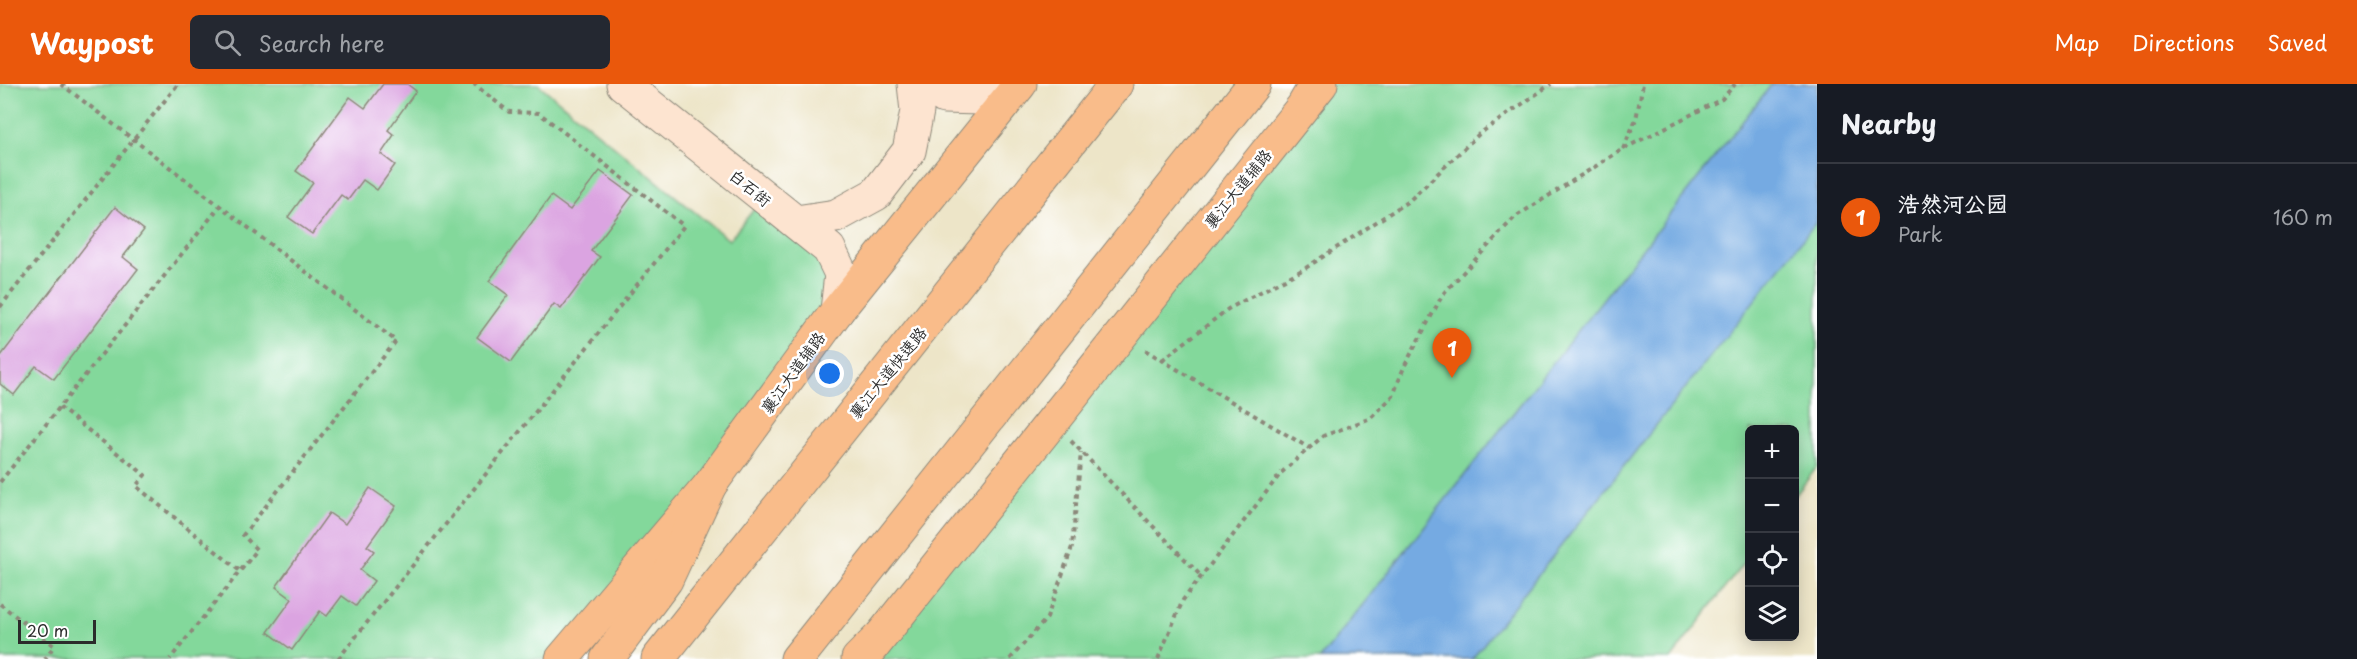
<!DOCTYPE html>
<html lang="en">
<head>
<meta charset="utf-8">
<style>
  :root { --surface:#171b24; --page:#242831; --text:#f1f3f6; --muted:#9ea1a6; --line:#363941; --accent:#ea580c }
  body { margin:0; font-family:"Playpen Sans","LXGW WenKai TC",sans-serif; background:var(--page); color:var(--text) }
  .controls { position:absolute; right:18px; bottom:18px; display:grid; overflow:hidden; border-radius:9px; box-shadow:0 3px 15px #0003 }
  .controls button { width:54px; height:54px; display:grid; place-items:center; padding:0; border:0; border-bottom:2px solid var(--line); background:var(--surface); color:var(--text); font:30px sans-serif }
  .scale { position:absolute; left:18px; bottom:15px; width:78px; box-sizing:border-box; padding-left:6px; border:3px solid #2b2b2b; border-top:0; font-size:16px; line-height:21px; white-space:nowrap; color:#2b2b2b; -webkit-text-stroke:4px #fff; paint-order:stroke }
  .you { position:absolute; left:830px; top:290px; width:21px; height:21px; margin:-15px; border:4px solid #fff; border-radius:50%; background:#1a73e8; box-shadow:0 0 0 9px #1a73e833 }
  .badge { display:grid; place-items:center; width:39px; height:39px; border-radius:50%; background:var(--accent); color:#fff; font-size:20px; font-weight:700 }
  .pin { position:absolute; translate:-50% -50px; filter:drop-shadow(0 2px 3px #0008) }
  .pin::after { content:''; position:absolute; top:32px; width:21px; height:18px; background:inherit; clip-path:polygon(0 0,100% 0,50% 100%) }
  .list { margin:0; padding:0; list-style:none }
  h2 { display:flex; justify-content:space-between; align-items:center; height:78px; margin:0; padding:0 24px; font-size:26px }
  h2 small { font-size:20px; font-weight:400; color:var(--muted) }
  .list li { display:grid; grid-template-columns:39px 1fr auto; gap:18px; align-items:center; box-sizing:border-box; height:108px; padding:0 24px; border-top:2px solid var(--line) }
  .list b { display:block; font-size:22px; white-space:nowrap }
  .list p { margin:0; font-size:20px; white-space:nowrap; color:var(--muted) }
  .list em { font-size:20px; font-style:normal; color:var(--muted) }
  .icon { flex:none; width:33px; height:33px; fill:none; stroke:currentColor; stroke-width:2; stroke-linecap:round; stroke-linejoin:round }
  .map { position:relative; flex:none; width:1817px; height:575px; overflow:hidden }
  header { display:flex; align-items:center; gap:36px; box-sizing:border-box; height:84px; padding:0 30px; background:var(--accent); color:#fff }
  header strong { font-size:28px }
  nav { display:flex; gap:33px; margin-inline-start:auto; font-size:21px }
  .search { width:420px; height:54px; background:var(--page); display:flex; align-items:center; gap:15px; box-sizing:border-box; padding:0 21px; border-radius:9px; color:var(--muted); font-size:22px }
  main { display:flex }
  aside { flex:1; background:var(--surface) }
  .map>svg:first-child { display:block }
  .green { fill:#83d89b; stroke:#578263; stroke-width:1.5 }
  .water { fill:#74aae2; stroke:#506a86; stroke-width:1.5 }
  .building { fill:#dba4e1 }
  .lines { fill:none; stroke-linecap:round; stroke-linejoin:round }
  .secondary-casing { stroke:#8c887a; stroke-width:35 }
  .primary-casing { stroke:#8c887a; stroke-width:35 }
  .highway-casing { stroke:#8c887a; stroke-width:35 }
  .path { stroke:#8c887a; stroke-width:4; stroke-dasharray:4.5 4.5; stroke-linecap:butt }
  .secondary { stroke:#fde4d0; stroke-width:33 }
  .primary { stroke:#f9bc8a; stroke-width:33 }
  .highway { stroke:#f9bc8a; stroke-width:33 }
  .labels { text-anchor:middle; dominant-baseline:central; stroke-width:5; stroke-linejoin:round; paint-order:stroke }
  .street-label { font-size:16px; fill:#2b2b2b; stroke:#fff }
</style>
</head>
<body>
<header>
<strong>Waypost</strong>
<div class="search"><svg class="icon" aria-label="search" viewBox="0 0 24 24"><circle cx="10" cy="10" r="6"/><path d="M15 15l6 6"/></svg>Search here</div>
<nav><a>Map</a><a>Directions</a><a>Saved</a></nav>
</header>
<main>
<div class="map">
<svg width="1817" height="575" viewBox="0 0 1817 575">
  <rect width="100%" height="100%" fill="#fff"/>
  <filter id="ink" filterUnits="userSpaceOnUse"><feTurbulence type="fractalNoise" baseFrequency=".0167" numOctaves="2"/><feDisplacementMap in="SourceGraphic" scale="12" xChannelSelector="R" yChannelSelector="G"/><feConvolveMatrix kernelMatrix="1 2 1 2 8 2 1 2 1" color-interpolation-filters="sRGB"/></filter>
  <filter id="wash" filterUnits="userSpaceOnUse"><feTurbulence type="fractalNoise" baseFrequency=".008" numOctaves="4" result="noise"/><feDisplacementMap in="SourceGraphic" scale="24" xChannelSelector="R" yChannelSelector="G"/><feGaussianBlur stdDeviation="1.35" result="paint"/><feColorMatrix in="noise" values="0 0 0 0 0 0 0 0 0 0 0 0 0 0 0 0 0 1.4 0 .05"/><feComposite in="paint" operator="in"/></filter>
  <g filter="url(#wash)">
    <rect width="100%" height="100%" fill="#ede5c8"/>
    <path class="green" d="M0 0H538L729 156 764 113 829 165 837 227 562 575H0Z
      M1321 0H1817V383L1795 412 1794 346H1750L1749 472 1671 575H863Z"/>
    <path class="water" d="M1772 0H1817V137L1472 575H1320Z"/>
    <g id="blocks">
      <path class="building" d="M383 0H407L416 7 388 46 394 51 381 70 395 81 377 106 363 96 348 116 341 111 312 150 288 133 313 99 296 87 350 13 365 24Z
        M600 87 633 111 591 167 600 173 561 225 554 220 511 278 477 253 508 211 489 197 551 112 570 126Z
        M115 123 144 146 123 173 138 185 54 295 36 282 14 311 0 300V273Z
        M370 404 396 422 367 462 374 467 360 486 374 497 356 522 342 512 327 532 320 527 292 566 268 548 292 515 276 503 329 429 345 440Z"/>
    </g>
  </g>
  <g filter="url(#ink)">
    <use href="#blocks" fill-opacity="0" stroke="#8c887a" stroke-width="1.5"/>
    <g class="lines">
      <defs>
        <path id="secondary" d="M623 0 829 165 841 190 837 227
          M928 0 944 13 979 14 1001 0
          M796 138 836 132 876 110 909 67 917 27 914 0"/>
        <path id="primary" d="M562 575 710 401 837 227 1020 0
          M863 575 1321 0"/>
        <path id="highway" d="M1305 19 1316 0
          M607 575 666 496 710 401
          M658 575 1116 0
          M797 575 1254 0
          M858 575 879 554"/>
      </defs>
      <use href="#secondary" class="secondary-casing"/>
      <use href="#primary" class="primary-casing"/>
      <use href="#highway" class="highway-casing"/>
      <path class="path" d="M61 0 396 257 243 451 257 466 170 575
        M1623 65 1636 35 1643 0
        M0 223 178 0
        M1145 266 1309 364
        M1162 276 1228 225 1304 185 1410 116 1479 50 1551 0
        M59 323 145 391 136 402 240 487
        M1071 357 1202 493
        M0 398 220 122
        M0 520 54 562 45 575
        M338 575 684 142 539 29 509 28 474 0
        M1010 575 1047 534 1072 463 1081 368
        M1158 575 1183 516 1281 389 1323 352 1371 334 1393 312 1404 283 1443 210 1515 133 1623 65 1722 15 1735 0"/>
      <use href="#secondary" class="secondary"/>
      <use href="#primary" class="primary"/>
      <use href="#highway" class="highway"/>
    </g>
  </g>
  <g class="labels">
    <g class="street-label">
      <text transform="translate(751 103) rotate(39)">白石街</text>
      <text transform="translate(1237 104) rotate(-51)">襄江大道辅路</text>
      <text transform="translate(792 288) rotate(-54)">襄江大道辅路</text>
      <text transform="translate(887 288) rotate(-51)">襄江大道快速路</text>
    </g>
  </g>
</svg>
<div class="controls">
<button>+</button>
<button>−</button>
<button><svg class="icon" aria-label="locate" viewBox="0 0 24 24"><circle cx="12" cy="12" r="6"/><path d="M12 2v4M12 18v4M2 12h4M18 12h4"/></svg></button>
<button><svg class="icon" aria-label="layers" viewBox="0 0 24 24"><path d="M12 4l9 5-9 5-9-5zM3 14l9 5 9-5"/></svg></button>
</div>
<div class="scale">20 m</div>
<div class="you"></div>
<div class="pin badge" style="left:1452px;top:294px">1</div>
</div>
<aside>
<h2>Nearby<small></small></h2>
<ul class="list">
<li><span class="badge">1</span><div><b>浩然河公园</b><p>Park</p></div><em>160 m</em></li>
</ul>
</aside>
</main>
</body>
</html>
